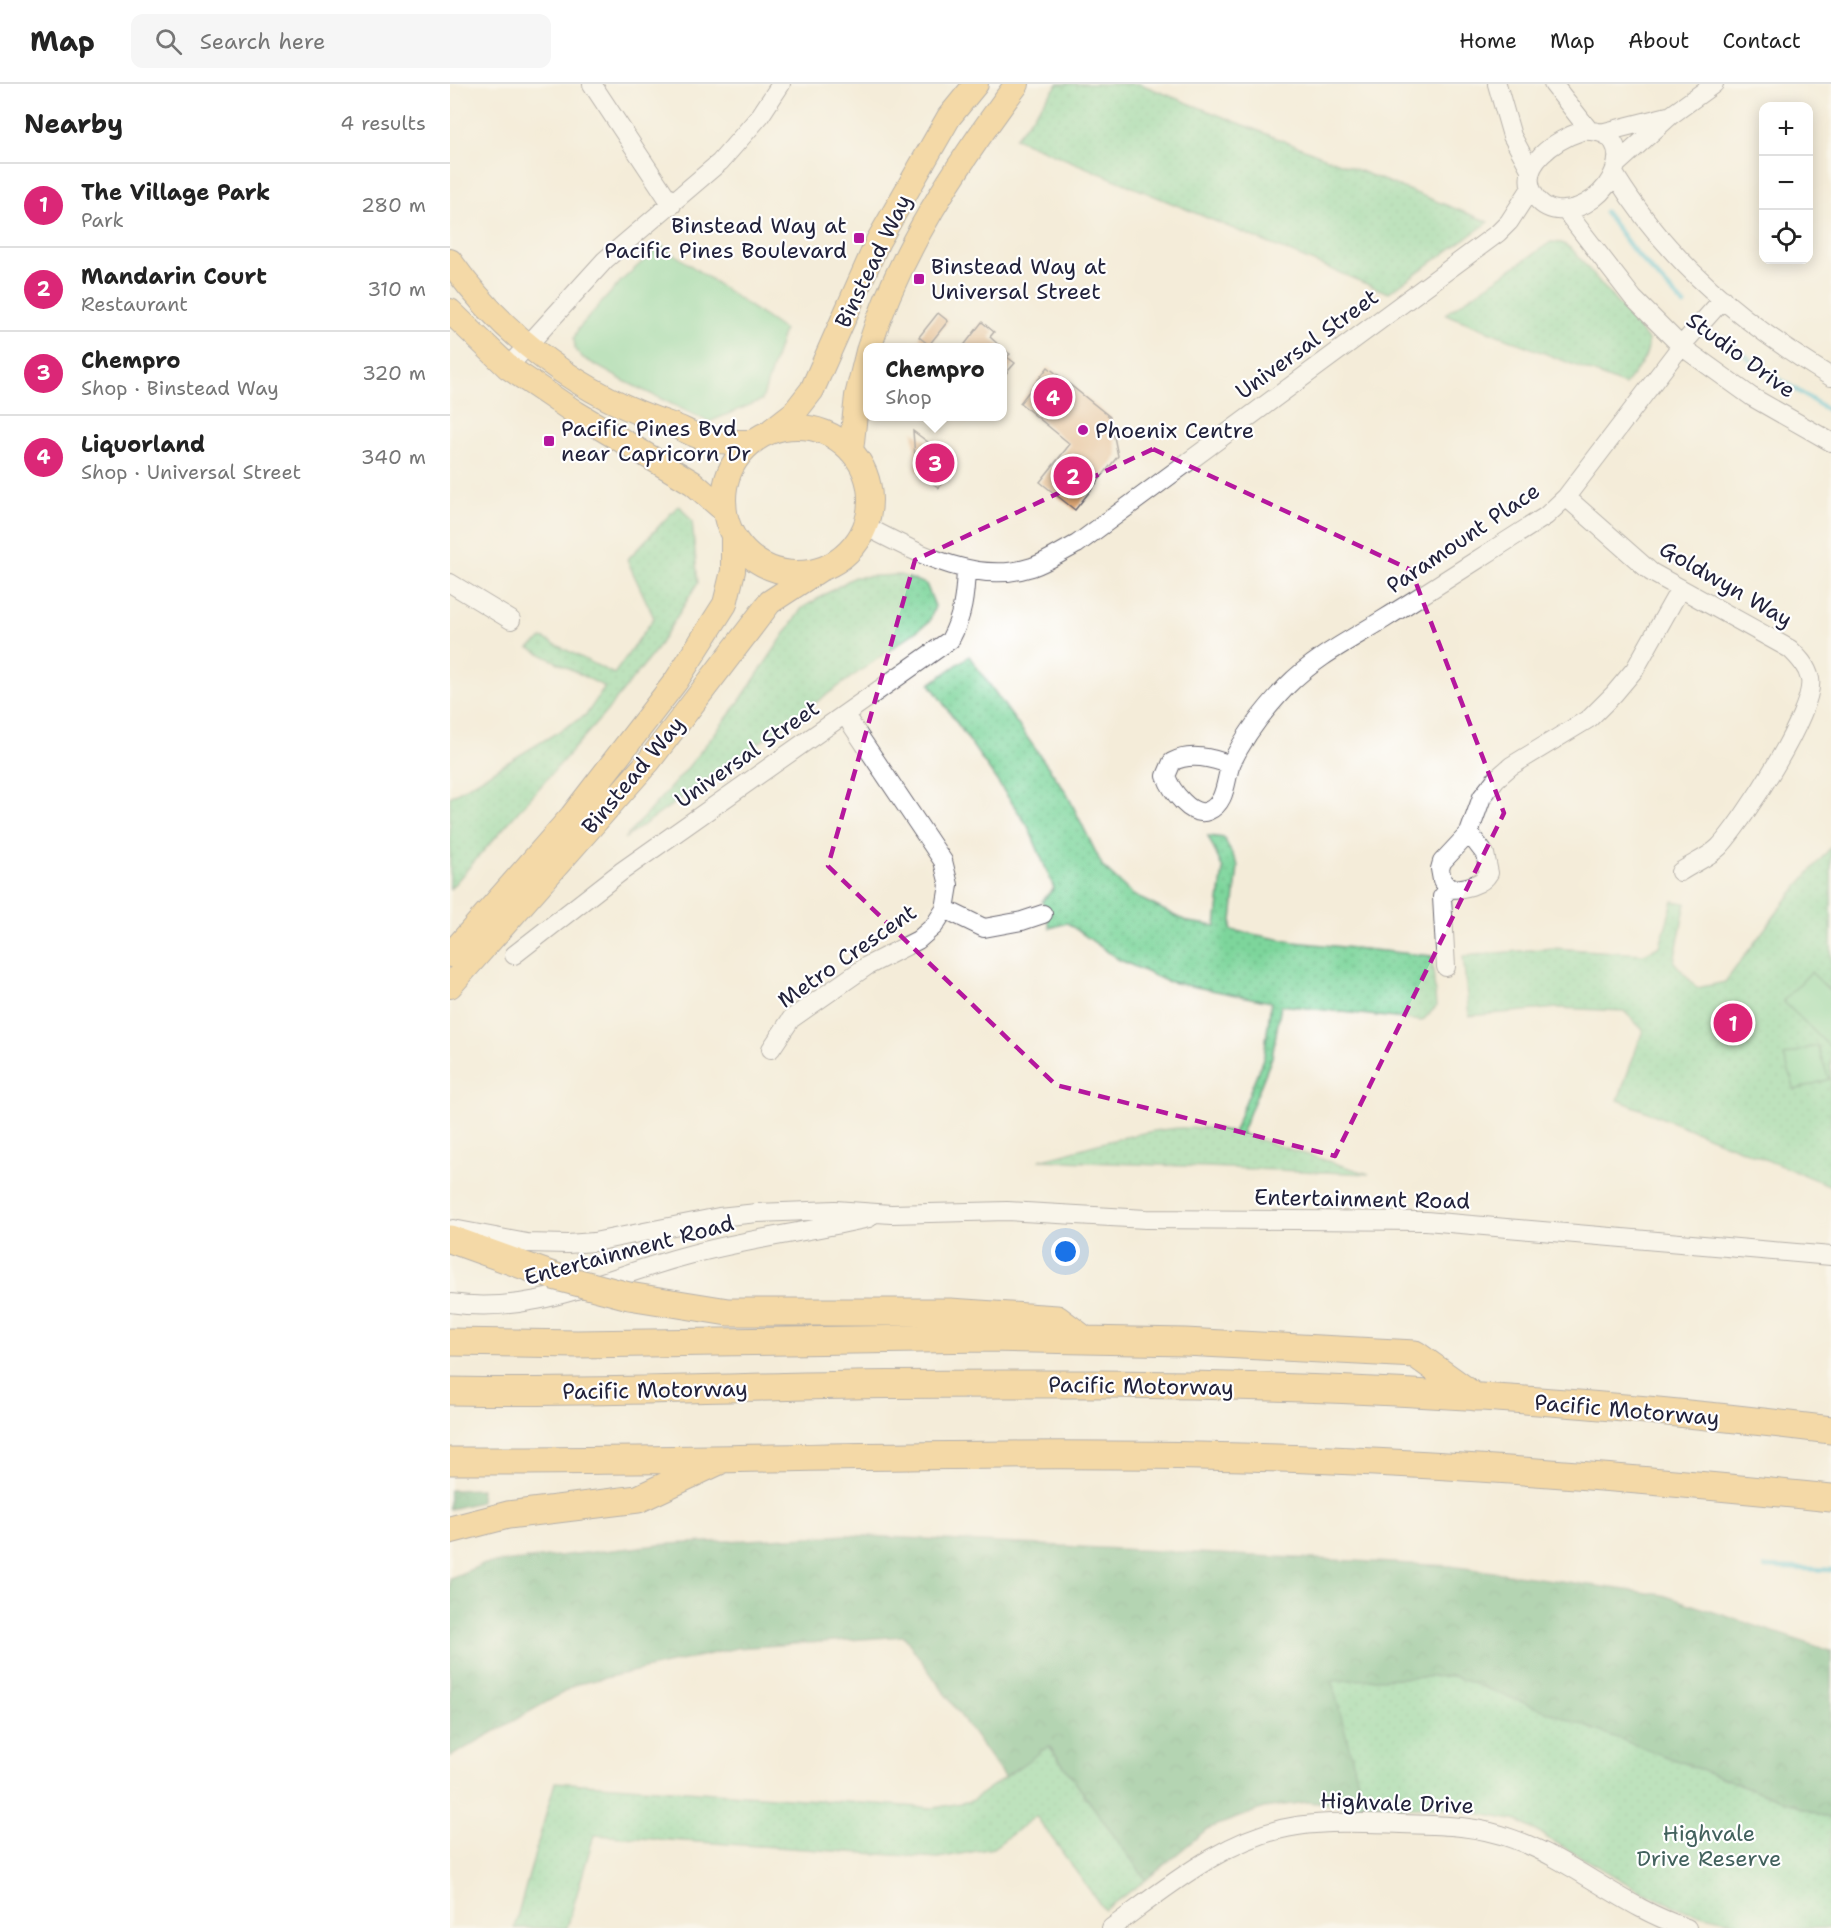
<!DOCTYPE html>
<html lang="en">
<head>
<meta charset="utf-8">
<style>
  :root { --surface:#fff; --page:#f6f6f6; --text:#222; --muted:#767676; --line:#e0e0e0; --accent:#db2777 }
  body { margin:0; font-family:"Shantell Sans",sans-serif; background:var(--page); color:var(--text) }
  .controls { position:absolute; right:18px; top:18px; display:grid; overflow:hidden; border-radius:12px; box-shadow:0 3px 15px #0003 }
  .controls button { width:54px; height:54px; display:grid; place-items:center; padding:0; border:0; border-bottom:2px solid var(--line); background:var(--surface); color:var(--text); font:30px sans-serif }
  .you { position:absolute; left:616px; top:1168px; width:21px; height:21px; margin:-15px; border:4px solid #fff; border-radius:50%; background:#1a73e8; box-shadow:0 0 0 9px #1a73e833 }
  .badge { display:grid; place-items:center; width:39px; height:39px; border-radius:50%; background:var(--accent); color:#fff; font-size:20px; font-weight:700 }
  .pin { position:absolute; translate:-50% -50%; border:3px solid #fff; box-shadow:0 2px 6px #0006 }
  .popup { position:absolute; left:413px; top:259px; width:144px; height:78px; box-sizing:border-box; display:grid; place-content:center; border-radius:12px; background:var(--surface); filter:drop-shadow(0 2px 4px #0005); font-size:20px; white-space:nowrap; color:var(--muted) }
  .popup b { font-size:22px; color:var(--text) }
  .popup::after { content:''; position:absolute; left:50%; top:100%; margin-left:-12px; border:12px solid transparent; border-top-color:var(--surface) }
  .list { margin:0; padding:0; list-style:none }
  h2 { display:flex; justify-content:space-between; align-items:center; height:78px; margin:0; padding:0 24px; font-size:26px }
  h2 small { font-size:20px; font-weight:400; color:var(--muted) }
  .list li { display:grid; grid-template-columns:39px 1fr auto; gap:18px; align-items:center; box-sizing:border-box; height:84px; padding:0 24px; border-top:2px solid var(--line) }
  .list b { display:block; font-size:22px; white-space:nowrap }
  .list p { margin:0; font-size:20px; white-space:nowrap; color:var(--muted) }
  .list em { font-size:20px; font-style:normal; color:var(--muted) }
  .icon { flex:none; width:33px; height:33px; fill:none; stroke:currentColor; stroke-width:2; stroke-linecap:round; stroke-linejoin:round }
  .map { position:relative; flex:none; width:1381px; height:1844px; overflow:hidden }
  header { display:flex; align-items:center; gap:36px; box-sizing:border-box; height:84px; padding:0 30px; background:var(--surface); border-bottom:2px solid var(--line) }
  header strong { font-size:28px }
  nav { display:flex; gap:33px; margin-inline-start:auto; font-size:21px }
  .search { width:420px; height:54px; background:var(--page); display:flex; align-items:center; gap:15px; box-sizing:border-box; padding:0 21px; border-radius:12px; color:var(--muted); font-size:22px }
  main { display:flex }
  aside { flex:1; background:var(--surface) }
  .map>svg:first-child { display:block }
  .forest { fill:url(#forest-crowns); stroke:#446c5f; stroke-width:1.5 }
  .park { fill:url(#park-dots); stroke:#507c6b; stroke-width:1.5 }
  .pitch { fill:#7dd59b; stroke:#507c6b; stroke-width:1.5 }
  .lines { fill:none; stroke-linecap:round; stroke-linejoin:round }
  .stream { stroke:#57c0d4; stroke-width:5 }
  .building { fill:#dfa774 }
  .minor-casing { stroke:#6c6972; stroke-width:20 }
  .major-casing { stroke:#6c6972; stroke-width:26 }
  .highway-casing { stroke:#6c6972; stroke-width:29 }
  .minor { stroke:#fff; stroke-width:18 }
  .major { stroke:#f4c16b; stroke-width:24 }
  .highway { stroke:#f4c16b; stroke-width:27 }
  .highway-bridge-casing { stroke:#6c6972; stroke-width:29; stroke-linecap:butt }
  .highway-bridge { stroke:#f4c16b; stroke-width:27 }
  .marked { fill:none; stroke:#b5179e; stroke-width:4.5; stroke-dasharray:12 8; stroke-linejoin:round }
  .poi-dot { fill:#b5179e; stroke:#fff; stroke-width:2 }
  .labels { text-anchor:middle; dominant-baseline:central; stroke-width:4.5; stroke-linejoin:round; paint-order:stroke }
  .poi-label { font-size:22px; fill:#22223b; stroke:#fff; text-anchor:start }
  .street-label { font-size:22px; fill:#22223b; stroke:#fff }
  .park-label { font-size:22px; fill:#42615d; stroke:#fff }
</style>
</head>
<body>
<header>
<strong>Map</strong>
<div class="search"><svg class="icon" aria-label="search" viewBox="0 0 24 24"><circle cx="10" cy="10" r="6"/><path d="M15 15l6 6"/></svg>Search here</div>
<nav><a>Home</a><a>Map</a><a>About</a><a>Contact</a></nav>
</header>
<main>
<aside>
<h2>Nearby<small>4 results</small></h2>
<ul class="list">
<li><span class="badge">1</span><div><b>The Village Park</b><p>Park</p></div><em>280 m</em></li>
<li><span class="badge">2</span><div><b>Mandarin Court</b><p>Restaurant</p></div><em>310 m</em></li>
<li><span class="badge">3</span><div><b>Chempro</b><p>Shop · Binstead Way</p></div><em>320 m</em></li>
<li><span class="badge">4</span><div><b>Liquorland</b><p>Shop · Universal Street</p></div><em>340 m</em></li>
</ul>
</aside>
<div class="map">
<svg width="1381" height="1844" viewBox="0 0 1381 1844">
  <defs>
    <pattern id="forest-crowns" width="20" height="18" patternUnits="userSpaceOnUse" patternTransform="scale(1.5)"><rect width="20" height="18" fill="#66b683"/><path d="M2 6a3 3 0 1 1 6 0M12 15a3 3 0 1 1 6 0" fill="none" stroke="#54946c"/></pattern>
    <pattern id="park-dots" width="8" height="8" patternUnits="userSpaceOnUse" patternTransform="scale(1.5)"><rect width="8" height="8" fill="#7dd59b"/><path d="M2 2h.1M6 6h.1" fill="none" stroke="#6cb786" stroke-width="1.8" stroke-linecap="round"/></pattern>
  </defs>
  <rect width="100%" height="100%" fill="#fff"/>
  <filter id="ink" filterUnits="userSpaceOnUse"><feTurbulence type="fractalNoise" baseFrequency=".0167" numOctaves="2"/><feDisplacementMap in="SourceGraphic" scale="12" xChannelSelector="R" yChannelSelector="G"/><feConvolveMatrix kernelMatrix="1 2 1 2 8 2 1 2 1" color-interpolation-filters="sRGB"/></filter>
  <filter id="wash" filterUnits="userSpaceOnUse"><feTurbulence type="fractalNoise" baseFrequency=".008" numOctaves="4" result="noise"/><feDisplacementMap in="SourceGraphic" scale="24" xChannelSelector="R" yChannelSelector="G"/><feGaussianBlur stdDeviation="1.35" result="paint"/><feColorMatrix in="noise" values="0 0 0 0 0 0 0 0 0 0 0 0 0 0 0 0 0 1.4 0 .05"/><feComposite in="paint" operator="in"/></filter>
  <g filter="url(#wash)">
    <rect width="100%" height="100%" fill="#f4ecd9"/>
    <path class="forest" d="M31 1405 30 1418 0 1425V1406Z
      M398 1451 1000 1482 1213 1511 1381 1567V1735L1003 1592 883 1597 915 1724 856 1718 814 1724 757 1745 696 1796 600 1663 554 1693 454 1552 287 1564 128 1600 0 1673V1494L34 1480 218 1460Z"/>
    <path class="park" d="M608 0H690L1039 138 938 209 565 54Z
      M1101 158 1112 159 1122 165 1198 256C1200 274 1185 287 1175 301L995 230Z
      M229 421 242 437 248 499 206 566 156 628 0 805V713L136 631 155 603 79 564 93 554 164 590 204 534 177 476Z
      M450 491 476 500 485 522 479 538 174 755 235 687 287 621 352 524 404 493Z
      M519 572 616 708 653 783 683 811 738 838 766 842 773 785 758 752 774 754 788 782 781 846 844 858 982 872 986 923 972 937 831 921 822 973 791 1050 919 1090 589 1076C647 1062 725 1031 783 1049L814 972 821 918 716 897 668 875 617 839 600 844 592 817 604 804 578 742 480 600Z
      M1381 763V1102L1168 1016 1193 946 1174 927 1107 924 1019 932 1013 872 1103 864 1194 870 1210 862 1223 817 1236 819 1224 878 1247 904 1275 898 1337 815Z
      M1003 1592 1381 1735V1844H1311L1237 1827 1194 1809 1068 1737 994 1723 915 1724 882 1597Z
      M599 1662 696 1796 654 1826 586 1732 543 1764 488 1774 144 1751 117 1844H64L105 1698 484 1724 521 1717Z"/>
    <path class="pitch" d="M211 161 334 246 312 316 259 338 174 297 133 274 125 265 124 254 128 245 171 197Z
      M1361 888 1381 908V964L1333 917Z
      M1367 961 1379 995 1345 1006 1334 972Z"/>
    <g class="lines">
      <path class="stream" d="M1155 128 1184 167 1234 221
        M1273 253 1304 279 1381 328
        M1316 1483 1381 1486"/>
    </g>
    <g id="blocks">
      <path class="building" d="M488 229 498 237 479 261 469 253Z
        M532 238 544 248 540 253 552 264H512Z
        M552 264 560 270 557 273 565 279 552 294Z
        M598 283 660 333 668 372 625 426 590 398 620 360 570 319Z
        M463 347 506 379 489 404 466 386Z"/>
    </g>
  </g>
  <g filter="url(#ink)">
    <use href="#blocks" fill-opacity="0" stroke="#6c6972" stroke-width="1.5"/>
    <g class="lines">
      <defs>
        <path id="minor" d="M142 0 222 121
          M1047 0 1062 52 1081 87
          M1103 0 1139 46
          M1132 47C1197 43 1162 130 1107 126 1098 125 1090 120 1085 112 1064 81 1108 55 1132 47Z
          M1151 49 1218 32
          M1168 79 1220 32 1264 0
          M1165 91C1219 179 1294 240 1381 293
          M1115 126 1183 214 1231 262 1302 313 1381 358
          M58 283 155 176 270 78 310 32 331 0
          M1116 413 1201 488 1340 565C1349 574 1357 582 1360 595 1366 626 1292 739 1269 763 1259 773 1242 780 1230 788
          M415 442C464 467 525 502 582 483 597 478 613 467 627 460L1048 149 1059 138 1081 104
          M0 499 61 536
          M781 681C762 674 740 668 722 678L716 692C721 706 741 734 758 727 777 719 775 695 781 680 794 652 816 624 837 602 864 574 902 555 934 535 989 501 1042 466 1096 432L1116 413 1231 262 1273 215
          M1019 749 1035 770 1039 789C1032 802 1012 805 999 805L992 796 990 785 992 778 1019 749 1032 713 1046 695 1061 682 1140 634 1164 610 1185 585 1230 505
          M495 825 534 844 572 837 593 830
          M64 871 172 787 500 556C513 532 515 511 516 485
          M996 883 992 813 999 805
          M321 965 341 935 417 882 468 856 484 842 495 825 499 801 493 777 395 631
          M3 1145 77 1159 118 1160 144 1158 269 1133 307 1129 385 1126 441 1130 557 1127 696 1135 976 1137 1381 1172
          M0 1219C83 1232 156 1193 235 1172 295 1155 358 1148 419 1134
          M661 1844C716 1804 777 1752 847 1742 881 1737 917 1739 951 1740 990 1741 1026 1741 1063 1755 1125 1777 1174 1824 1237 1844"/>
        <path id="major" d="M0 177C54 254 133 312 222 341 231 344 239 349 248 352 265 359 284 358 302 358
          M0 227 58 283 126 329 243 399 274 426
          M419 264C449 167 507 81 567 0
          M274 416a73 73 0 1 1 146 0a73 73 0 1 1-146 0Z
          M322 346 344 329 362 306 428 157 499 33 526 0
          M401 367 407 312 418 267
          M0 871 122 732 226 597 275 520 283 487V453
          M0 902 199 677 320 518 369 486"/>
        <path id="highway" d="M0 1155 103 1192
          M179 1212 278 1228H500L607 1235 635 1256
          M0 1258 127 1260 538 1254 735 1258 965 1270 1025 1313
          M0 1307C118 1309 236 1305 354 1302 454 1299 554 1300 653 1300 896 1301 1140 1316 1381 1346
          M0 1377C264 1378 528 1366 792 1373 989 1378 1185 1394 1381 1414
          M0 1446 58 1431 188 1415 269 1377"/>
      </defs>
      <use href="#minor" class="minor-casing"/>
      <use href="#major" class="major-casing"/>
      <use href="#highway" class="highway-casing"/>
      <use href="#minor" class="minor"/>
      <use href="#major" class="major"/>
      <use href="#highway" class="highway"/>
      <defs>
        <path id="highway-bridge" d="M103 1192 179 1212"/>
      </defs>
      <use href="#highway-bridge" class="highway-bridge-casing"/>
      <use href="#highway-bridge" class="highway-bridge"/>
    </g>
  </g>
  <path d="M0 0H1381V1844H0ZM703 365 961 486 1054 729 885 1072 606 1001 378 782 465 476Z" fill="#f4ecd9" fill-opacity=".55" fill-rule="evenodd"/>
  <path class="marked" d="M703 365 961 486 1054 729 885 1072 606 1001 378 782 465 476Z"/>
  <g class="poi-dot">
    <rect x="403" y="148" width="12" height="12" rx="3"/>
    <rect x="463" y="189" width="12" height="12" rx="3"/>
    <circle cx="633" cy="346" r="6"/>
    <rect x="93" y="351" width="12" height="12" rx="3"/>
  </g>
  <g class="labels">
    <g class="poi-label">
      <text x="397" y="141" text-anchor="end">Binstead Way at<tspan x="397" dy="25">Pacific Pines Boulevard</tspan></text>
      <text x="481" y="182">Binstead Way at<tspan x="481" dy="25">Universal Street</tspan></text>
      <text x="111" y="344">Pacific Pines Bvd<tspan x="111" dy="25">near Capricorn Dr</tspan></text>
      <text x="645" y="346">Phoenix Centre</text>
    </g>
    <g class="street-label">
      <text transform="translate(423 177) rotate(-64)">Binstead Way</text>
      <text transform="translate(857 260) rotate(-36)">Universal Street</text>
      <text transform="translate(1291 271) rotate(36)">Studio Drive</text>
      <text transform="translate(1013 454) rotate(-34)">Paramount Place</text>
      <text transform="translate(1276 500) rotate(30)">Goldwyn Way</text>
      <text transform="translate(297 670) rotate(-35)">Universal Street</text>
      <text transform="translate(183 691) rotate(-50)">Binstead Way</text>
      <text transform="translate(397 872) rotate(-35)">Metro Crescent</text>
      <text transform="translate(912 1115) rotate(1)">Entertainment Road</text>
      <text transform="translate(179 1166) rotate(-15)">Entertainment Road</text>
      <text transform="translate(691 1302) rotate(1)">Pacific Motorway</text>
      <text transform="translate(205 1306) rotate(-1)">Pacific Motorway</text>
      <text transform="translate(1177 1326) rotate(5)">Pacific Motorway</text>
      <text transform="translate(947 1719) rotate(2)">Highvale Drive</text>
    </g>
    <g class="park-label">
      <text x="1259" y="1749">Highvale<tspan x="1259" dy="25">Drive Reserve</tspan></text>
    </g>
  </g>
</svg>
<div class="controls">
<button>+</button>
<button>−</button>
<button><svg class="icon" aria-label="locate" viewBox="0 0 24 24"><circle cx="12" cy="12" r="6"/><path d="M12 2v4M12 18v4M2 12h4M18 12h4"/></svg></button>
</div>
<div class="you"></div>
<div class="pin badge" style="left:1283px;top:939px">1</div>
<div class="pin badge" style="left:623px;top:392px">2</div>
<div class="pin badge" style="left:485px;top:379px">3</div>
<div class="popup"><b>Chempro</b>Shop</div>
<div class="pin badge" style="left:603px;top:313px">4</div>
</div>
</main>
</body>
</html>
